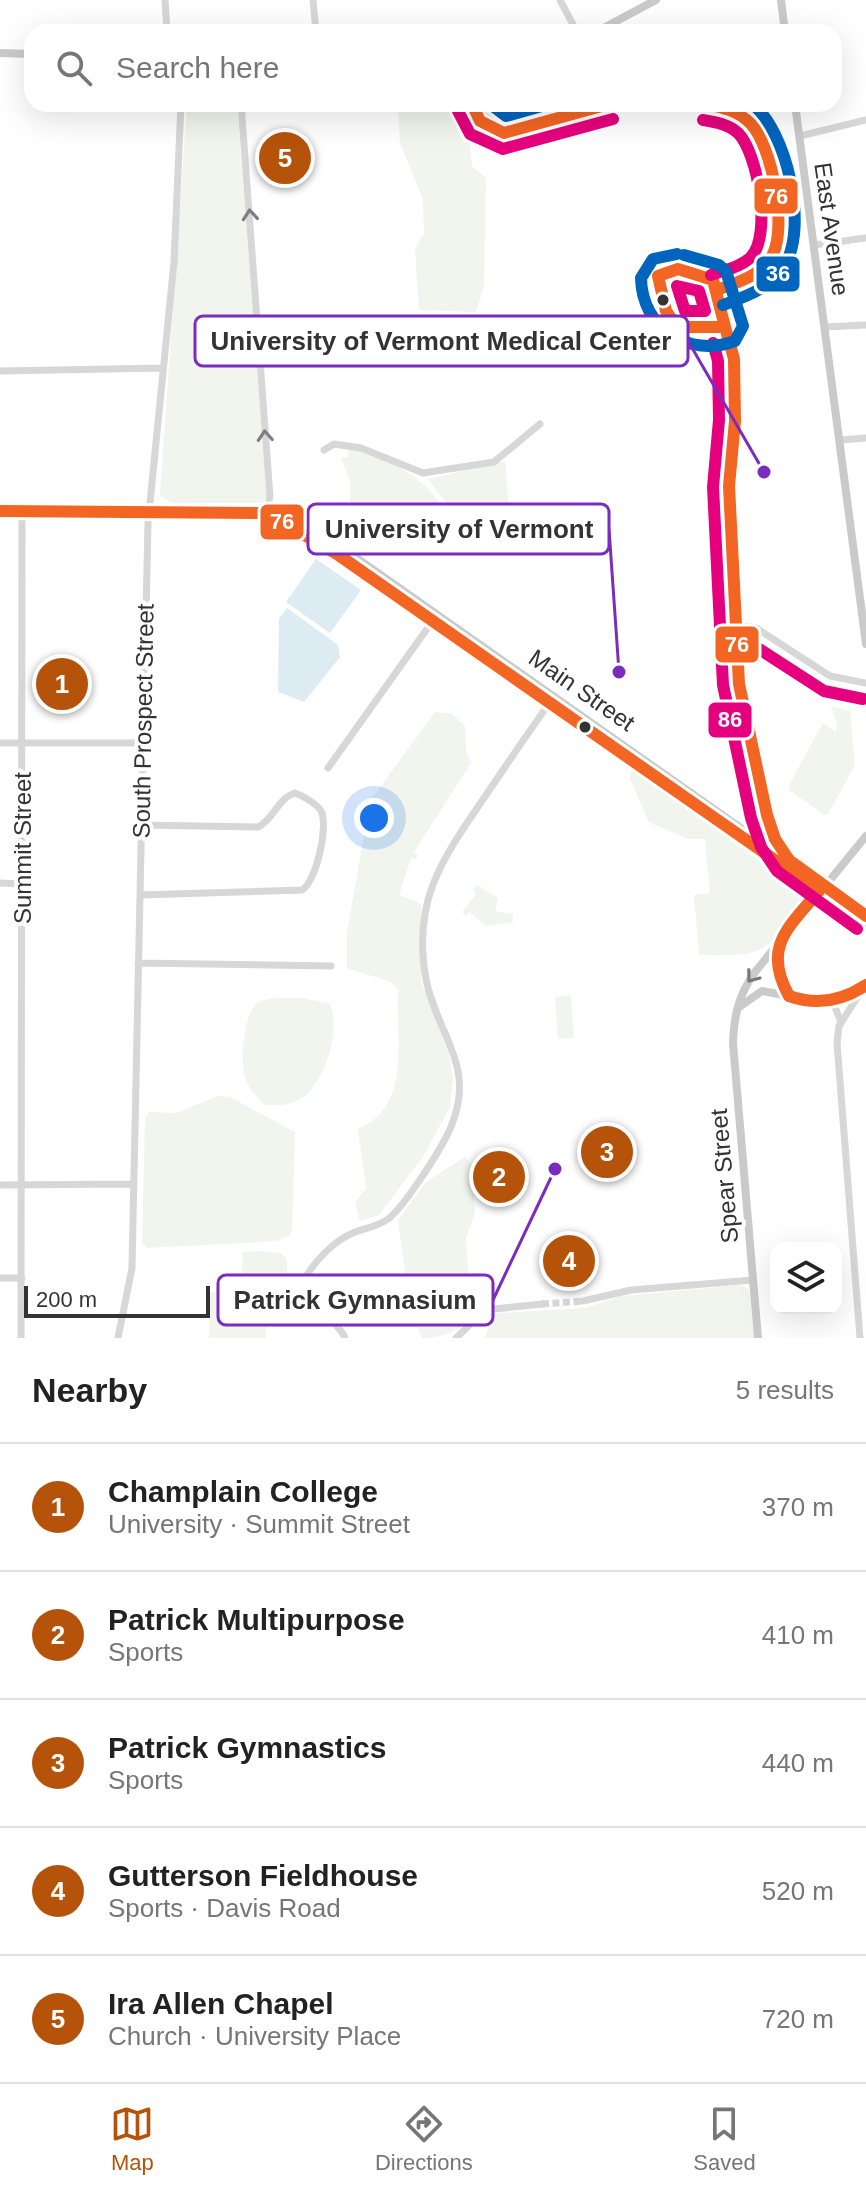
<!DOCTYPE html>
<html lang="en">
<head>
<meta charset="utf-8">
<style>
  :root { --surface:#fff; --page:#f6f6f6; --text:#222; --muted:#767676; --line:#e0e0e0; --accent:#b45309 }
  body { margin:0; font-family:Arial,sans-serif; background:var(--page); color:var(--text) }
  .controls { position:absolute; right:24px; bottom:24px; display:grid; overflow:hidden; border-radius:16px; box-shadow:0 8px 32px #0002 }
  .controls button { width:72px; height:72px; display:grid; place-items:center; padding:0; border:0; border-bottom:2px solid var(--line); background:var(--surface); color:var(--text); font:40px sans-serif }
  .scale { position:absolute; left:24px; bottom:20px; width:186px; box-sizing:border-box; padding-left:8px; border:4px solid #333; border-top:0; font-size:22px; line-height:28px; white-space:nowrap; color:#333; -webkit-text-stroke:6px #fff; paint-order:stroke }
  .you { position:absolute; left:374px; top:818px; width:28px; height:28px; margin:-20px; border:6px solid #fff; border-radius:50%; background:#1a73e8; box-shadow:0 0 0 12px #1a73e833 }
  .badge { display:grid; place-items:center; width:52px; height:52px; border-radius:50%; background:var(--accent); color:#fff; font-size:26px; font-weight:700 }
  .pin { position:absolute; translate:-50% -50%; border:4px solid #fff; box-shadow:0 2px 8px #0006 }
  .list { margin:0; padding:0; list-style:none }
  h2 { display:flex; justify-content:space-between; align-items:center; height:104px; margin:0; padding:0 32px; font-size:34px }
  h2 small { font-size:26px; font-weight:400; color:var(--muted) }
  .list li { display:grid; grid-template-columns:52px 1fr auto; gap:24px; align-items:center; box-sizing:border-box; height:128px; padding:0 32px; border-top:2px solid var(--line) }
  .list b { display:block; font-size:30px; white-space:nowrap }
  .list p { margin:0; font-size:26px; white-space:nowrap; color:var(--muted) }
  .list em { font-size:26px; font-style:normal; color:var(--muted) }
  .icon { flex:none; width:44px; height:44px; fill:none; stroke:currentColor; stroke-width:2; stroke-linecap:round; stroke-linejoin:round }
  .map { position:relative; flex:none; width:866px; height:1338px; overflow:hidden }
  .search { position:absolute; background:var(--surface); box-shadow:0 8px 32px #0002; left:24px; right:24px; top:24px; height:88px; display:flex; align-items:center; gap:20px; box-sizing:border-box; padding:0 28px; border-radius:24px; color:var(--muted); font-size:30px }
  .sheet { height:744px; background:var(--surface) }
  nav { display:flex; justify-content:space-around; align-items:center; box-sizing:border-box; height:112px; border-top:2px solid var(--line); background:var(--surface); font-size:22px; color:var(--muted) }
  nav a { display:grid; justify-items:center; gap:4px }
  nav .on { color:var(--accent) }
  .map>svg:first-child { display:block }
  .green { fill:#f1f5ed }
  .water { fill:#ddebf3 }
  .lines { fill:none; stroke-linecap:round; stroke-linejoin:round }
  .minor-tunnel { stroke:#d6d6d6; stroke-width:7; stroke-dasharray:7 3.5; stroke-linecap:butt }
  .minor { stroke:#d7d7d7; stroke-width:7 }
  .major { stroke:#cacaca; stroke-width:8 }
  .bus-1-casing { stroke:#fff; stroke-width:18 }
  .bus-2-casing { stroke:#fff; stroke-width:18 }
  .bus-3-casing { stroke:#fff; stroke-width:18 }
  .bus-1 { stroke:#f26522; stroke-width:12 }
  .bus-2 { stroke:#e5007d; stroke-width:12 }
  .bus-3 { stroke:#0065bd; stroke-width:12 }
  .oneway { stroke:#7d7d7d }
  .oneway2 { stroke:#777 }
  .bus-dot { fill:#333; stroke:#fff; stroke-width:3 }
  .labels { text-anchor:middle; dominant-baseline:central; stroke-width:8; stroke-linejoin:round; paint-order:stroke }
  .street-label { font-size:24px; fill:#333; stroke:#fff }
  .leader { fill:none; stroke:#7b2cbf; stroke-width:3 }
  .callout-dot { fill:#7b2cbf; stroke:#fff; stroke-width:3 }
  .callout { fill:#fff; stroke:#7b2cbf; stroke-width:3 }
  .callout-label { font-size:26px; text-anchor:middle; font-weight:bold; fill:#333 }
  .line-badge { stroke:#fff; stroke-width:3 }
  .badge-label { font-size:22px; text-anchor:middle; font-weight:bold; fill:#fff }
</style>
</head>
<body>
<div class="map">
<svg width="866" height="1338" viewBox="0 0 866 1338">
  <rect width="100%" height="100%" fill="#fff"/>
  <path class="green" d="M187 104H237L267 498 262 503H172L160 496Z
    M398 104H466V124L480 130 483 136 475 137 470 142 472 166 486 178 484 286 476 312 419 310 415 248 424 234 423 199 400 143Z
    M352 449C395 459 442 486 453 533L433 534 420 513 376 519 350 503V480L341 458 349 457 347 452Z
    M505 461 510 519 507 530 470 534 428 479Z
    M831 706 850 711 855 765 828 814 824 815 789 790V785L823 723 836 732 837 724Z
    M435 712 452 714 465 726 466 750 471 763 414 852 418 855 416 859 411 858 399 895 421 904V982L448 1048 453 1079 450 1107 424 1155 379 1215 360 1221 355 1202 366 1189 358 1129C413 1106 395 1038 398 990L391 982 347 968V932L370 801Z
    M631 769 800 889 803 903C762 956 766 956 699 955L694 895 710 893 705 839H688L649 822 630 779Z
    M477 885 498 898 495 911 513 914V922L486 926 469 912 466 916 462 912 476 894 473 890Z
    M571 995 574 1038 558 1039 555 997Z
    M276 998H302L330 1004C341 1029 326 1075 307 1094 296 1105 280 1106 265 1105 255 1096 247 1087 244 1073 241 1058 244 1013 257 1003 262 1000 270 999 276 998Z
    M217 1096 230 1097 295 1132 292 1230 289 1236 277 1241 147 1248 142 1244 145 1118 149 1112 177 1113Z
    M465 1157 471 1162 475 1213 466 1238 472 1317C457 1332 443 1338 422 1338L410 1310 398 1220 426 1182Z
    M261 1251 281 1253 287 1259V1279L267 1301 266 1338H209L210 1292H241L243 1252Z
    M741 1285 749 1289 754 1338H485L492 1315 498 1313 585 1308 621 1296Z"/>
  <path class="water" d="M316 559 361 590 330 633 286 602Z
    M287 608 338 645 340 657 304 702 278 692 279 619Z"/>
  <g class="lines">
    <path class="minor-tunnel" d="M542 1304 583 1301"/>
    <path class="minor" d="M165 0 167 32
      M313 0 316 32
      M560 0 577 32
      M241 104 270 496 267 513
      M472 104 480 121 504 133 609 104
      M483 104 494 119 515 128
      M706 104C725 107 744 111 756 127 769 146 781 213 778 236 777 246 772 256 766 264 756 279 734 284 717 290L734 359 735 387 729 486 739 684 769 823 789 860
      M800 136 866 120
      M814 245 866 238
      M825 327 866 325
      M0 371 163 368
      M840 440 866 438
      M324 450 334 444 361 448 423 473 494 462 540 424
      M737 625 756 628 830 676 866 683
      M0 743H143
      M328 768 434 619
      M0 883 22 884
      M140 895 302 890C316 882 329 826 321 811 316 803 303 796 295 793 278 798 274 819 258 827L141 825
      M138 963 331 966
      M832 1000 841 1022
      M0 1185 134 1184
      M0 1278H22
      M583 1301 631 1290 753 1280
      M21 1338 22 511
      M118 1338 132 1268 148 523 174 262 181 104
      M345 1338C337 1318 301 1302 303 1281 314 1262 334 1240 355 1232 366 1228 379 1226 388 1219 405 1206 445 1144 452 1124 476 1064 436 1033 426 979 412 902 441 861 482 801 505 767 527 734 551 701
      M456 1338 485 1310 542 1304
      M860 1338 837 1043 839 1026 864 987"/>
    <path class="major" d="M781 0 785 32
      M596 32 656 0
      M0 53 32 54
      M795 104 866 644
      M0 511H246L286 515 341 547 866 916
      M271 516 337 554 866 925
      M775 948V970L788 995
      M739 1007 762 991 820 1002 845 996 866 985
      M758 1338 733 1043C734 1015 739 994 755 972L866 836"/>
    <defs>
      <path id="bus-1" d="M472 104 480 121 504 133 609 104
        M706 104C722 107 739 111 751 124 772 147 787 225 773 254 762 276 738 282 717 290
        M678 269 713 280 725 327H677L666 311 658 276Z
        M725 327 734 359 735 421 729 486 739 684 767 815 775 839 789 860 866 916
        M0 511 267 513 337 554 819 891C788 928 762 947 789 996 817 1006 842 1001 866 985"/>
      <path id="bus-2" d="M458 111 470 134 503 149 613 119
        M703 120C715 122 728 124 738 133 758 153 772 235 751 257 741 267 724 270 711 275
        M677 286 699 291 705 311H685Z
        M713 343 718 361 719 420 713 487 723 685 751 818 761 847 777 871 857 929
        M735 641 750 643 824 691 863 699"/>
      <path id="bus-3" d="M490 104 506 116 549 104
        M677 254 653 259 641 278C642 329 689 358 735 341L743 326 726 271 719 265 684 255
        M723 305C747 296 769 289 784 266 809 229 787 130 752 104"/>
    </defs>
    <use href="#bus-1" class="bus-1-casing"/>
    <use href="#bus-2" class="bus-2-casing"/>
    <use href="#bus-3" class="bus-3-casing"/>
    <use href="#bus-1" class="bus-1"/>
    <use href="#bus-2" class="bus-2"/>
    <use href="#bus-3" class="bus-3"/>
  </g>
  <defs><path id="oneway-chevron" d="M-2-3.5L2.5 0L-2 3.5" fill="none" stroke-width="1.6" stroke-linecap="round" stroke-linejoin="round" transform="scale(2)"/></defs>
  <g class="oneway">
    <use href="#oneway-chevron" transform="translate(250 215) rotate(-95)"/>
    <use href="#oneway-chevron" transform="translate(265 436) rotate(-94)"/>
  </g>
  <use class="oneway2" href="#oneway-chevron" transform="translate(752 977) rotate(127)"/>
  <g class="bus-dot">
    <circle cx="663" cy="300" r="7"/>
    <circle cx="585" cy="727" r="7"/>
  </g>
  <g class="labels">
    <g class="street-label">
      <text transform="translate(832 229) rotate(82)">East Avenue</text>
      <text transform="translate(582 690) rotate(35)">Main Street</text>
      <text transform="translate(143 721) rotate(-89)">South Prospect Street</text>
      <text transform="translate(22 848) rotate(-90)">Summit Street</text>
      <text transform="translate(724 1176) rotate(-95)">Spear Street</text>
    </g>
  </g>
  <path class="leader" d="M764 472L688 341M619 672L609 529M555 1169L493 1300"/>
  <g class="callout-dot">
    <circle cx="764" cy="472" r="8"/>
    <circle cx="619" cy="672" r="8"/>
    <circle cx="555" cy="1169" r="8"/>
  </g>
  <g class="callout">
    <rect x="195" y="316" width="493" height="50" rx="8"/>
    <rect x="308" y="504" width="301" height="50" rx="8"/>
    <rect x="218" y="1275" width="275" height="50" rx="8"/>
  </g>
  <g class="callout-label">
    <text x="441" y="350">University of Vermont Medical Center</text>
    <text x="459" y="538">University of Vermont</text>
    <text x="355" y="1309">Patrick Gymnasium</text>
  </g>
  <g class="line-badge">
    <rect x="753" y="177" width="46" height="38" rx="8" fill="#f26522"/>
    <rect x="755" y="255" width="46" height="38" rx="8" fill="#0065bd"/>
    <rect x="259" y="503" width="46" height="38" rx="8" fill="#f26522"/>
    <rect x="714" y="625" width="46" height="39" rx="8" fill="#f26522"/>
    <rect x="707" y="701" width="46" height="38" rx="8" fill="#e5007d"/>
  </g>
  <g class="badge-label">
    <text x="776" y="204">76</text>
    <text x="778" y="281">36</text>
    <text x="282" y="529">76</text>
    <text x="737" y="652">76</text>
    <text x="730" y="727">86</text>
  </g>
</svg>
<div class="controls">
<button><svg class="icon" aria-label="layers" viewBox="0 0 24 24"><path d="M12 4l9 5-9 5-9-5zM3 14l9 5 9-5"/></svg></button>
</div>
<div class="scale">200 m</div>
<div class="you"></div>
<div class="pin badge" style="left:62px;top:684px">1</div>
<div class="pin badge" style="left:499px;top:1177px">2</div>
<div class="pin badge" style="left:607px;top:1152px">3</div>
<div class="pin badge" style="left:569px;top:1261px">4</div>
<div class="pin badge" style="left:285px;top:158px">5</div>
<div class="search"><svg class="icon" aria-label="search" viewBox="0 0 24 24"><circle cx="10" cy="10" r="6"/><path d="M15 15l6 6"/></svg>Search here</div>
</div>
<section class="sheet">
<h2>Nearby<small>5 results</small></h2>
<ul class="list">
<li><span class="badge">1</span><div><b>Champlain College</b><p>University · Summit Street</p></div><em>370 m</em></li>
<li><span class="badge">2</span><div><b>Patrick Multipurpose</b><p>Sports</p></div><em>410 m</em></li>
<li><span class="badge">3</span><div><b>Patrick Gymnastics</b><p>Sports</p></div><em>440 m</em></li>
<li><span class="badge">4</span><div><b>Gutterson Fieldhouse</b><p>Sports · Davis Road</p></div><em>520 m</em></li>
<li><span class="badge">5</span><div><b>Ira Allen Chapel</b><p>Church · University Place</p></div><em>720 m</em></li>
</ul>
</section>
<nav>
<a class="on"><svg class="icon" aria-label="map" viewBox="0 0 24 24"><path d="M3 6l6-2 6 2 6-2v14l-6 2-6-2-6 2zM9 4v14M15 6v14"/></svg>Map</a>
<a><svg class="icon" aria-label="directions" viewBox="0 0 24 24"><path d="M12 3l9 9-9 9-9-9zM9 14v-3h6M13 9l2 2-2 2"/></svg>Directions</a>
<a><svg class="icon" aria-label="saved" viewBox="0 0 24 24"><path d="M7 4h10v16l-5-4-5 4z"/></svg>Saved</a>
</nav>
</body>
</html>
